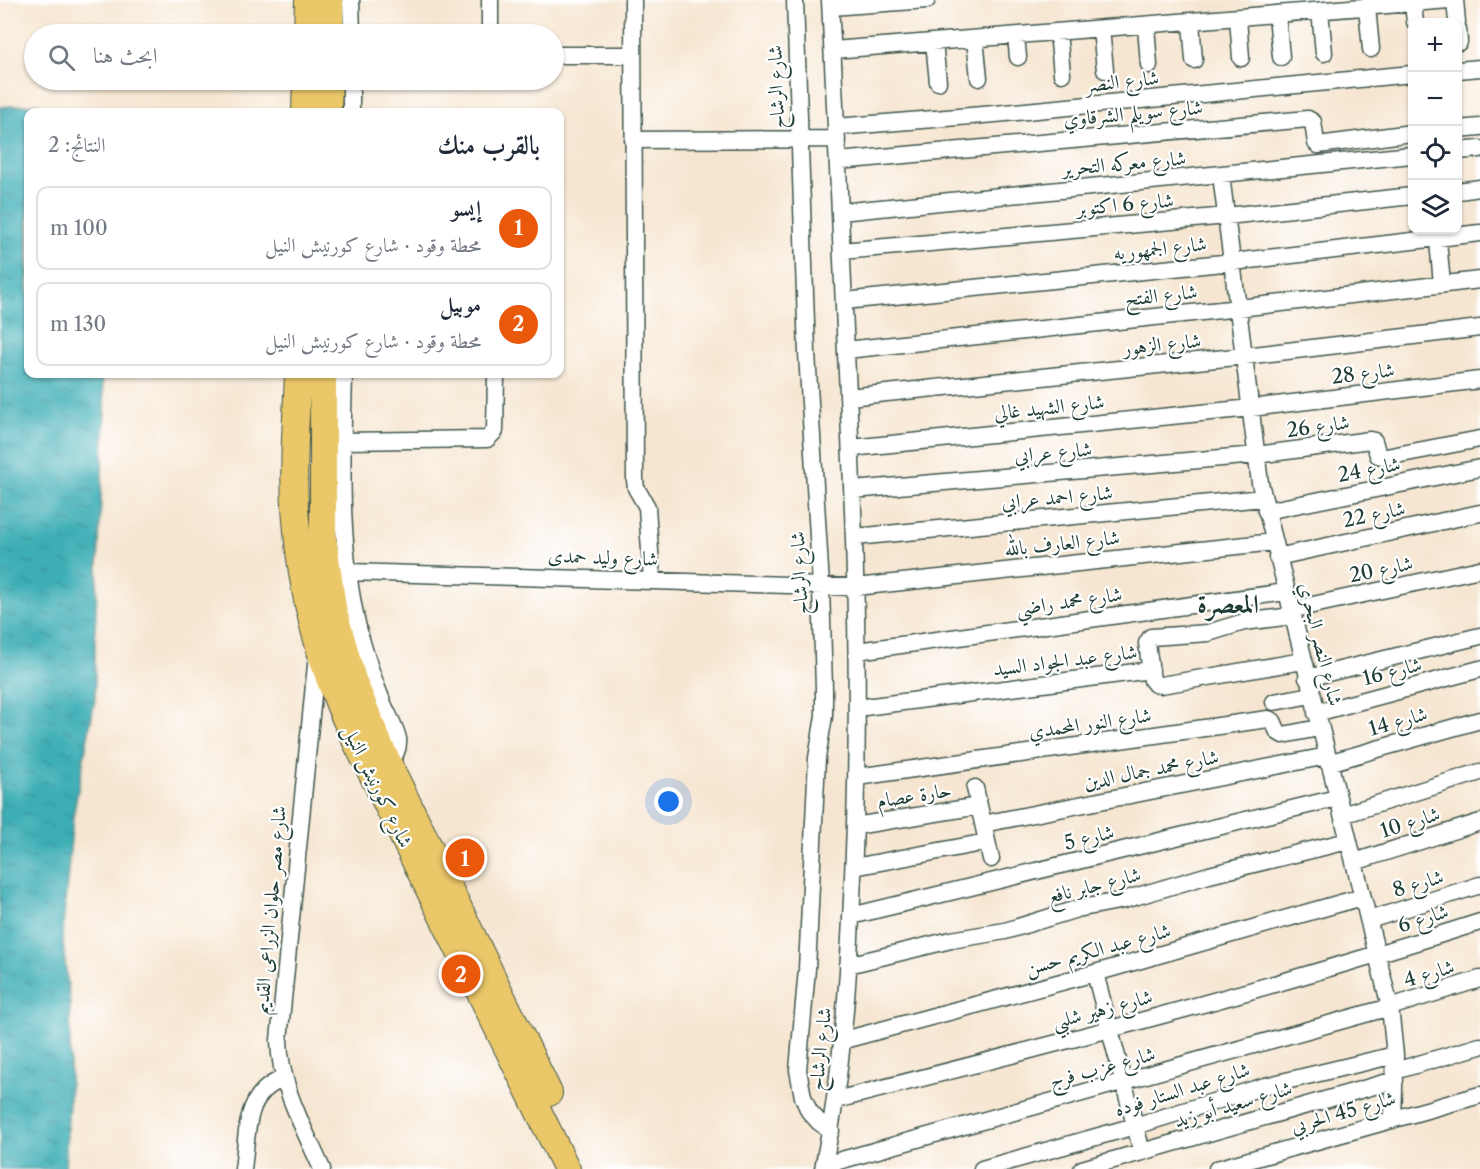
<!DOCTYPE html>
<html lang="ar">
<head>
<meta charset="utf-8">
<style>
  :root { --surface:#fff; --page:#f6f6f7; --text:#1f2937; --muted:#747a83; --line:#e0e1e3; --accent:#ea580c }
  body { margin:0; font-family:"Libre Caslon Text",Amiri,serif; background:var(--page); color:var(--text); direction:rtl }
  .controls { position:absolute; right:18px; top:18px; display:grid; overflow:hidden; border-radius:12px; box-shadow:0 2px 4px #0004 }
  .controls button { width:54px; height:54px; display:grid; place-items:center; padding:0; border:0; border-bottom:2px solid var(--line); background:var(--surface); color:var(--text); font:30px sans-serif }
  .you { position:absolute; left:669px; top:802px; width:21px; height:21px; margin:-15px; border:4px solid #fff; border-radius:50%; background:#1a73e8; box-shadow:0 0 0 9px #1a73e833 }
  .badge { display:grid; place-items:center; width:39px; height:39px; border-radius:50%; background:var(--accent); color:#fff; font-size:20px; font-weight:700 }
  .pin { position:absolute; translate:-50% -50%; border:3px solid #fff; box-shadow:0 2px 6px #0006 }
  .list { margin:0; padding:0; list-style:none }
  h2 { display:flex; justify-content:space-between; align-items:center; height:78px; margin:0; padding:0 24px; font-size:26px }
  h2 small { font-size:20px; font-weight:400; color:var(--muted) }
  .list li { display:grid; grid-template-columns:39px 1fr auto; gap:18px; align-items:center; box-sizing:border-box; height:84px; margin:0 12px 12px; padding:0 12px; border:2px solid var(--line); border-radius:12px }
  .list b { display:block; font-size:22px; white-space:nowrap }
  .list p { margin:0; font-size:20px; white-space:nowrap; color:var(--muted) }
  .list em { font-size:20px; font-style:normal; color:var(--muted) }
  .icon { flex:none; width:33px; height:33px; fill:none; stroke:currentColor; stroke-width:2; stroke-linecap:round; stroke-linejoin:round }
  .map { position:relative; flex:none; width:1480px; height:1169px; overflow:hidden; direction:ltr }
  .search { position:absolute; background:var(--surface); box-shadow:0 2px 4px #0004; left:24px; top:24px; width:540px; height:66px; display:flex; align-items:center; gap:15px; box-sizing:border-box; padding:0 21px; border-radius:33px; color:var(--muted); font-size:22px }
  .panel { position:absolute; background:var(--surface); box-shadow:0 2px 4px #0004; left:24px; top:108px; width:540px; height:270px; border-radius:12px; direction:rtl }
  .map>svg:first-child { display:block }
  .water { fill:url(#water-ripples); stroke:#2e7675; stroke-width:1.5 }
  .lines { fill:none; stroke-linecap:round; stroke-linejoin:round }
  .minor-casing { stroke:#3f564c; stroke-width:19 }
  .highway-casing { stroke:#3f564c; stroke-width:28 }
  .minor { stroke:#fff; stroke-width:16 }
  .highway { stroke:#eac769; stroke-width:26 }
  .labels { text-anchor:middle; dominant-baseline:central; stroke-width:4.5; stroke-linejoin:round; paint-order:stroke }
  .street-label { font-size:20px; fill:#1f3d34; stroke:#fff }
  .district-label { font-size:26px; font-weight:bold; fill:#1f3d34; stroke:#fff }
</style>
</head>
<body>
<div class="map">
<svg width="1480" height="1169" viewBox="0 0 1480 1169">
  <defs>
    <pattern id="water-ripples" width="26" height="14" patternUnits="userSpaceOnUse" patternTransform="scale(1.5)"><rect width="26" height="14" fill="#3daeb6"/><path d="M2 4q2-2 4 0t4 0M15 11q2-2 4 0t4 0" fill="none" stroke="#338f95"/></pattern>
  </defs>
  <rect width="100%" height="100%" fill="#fff"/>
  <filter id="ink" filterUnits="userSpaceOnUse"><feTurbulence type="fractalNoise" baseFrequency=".0167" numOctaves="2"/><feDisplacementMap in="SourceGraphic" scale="12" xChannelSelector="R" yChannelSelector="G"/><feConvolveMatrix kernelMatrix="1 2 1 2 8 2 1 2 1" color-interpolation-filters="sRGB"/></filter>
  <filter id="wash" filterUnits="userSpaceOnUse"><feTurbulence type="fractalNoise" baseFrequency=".008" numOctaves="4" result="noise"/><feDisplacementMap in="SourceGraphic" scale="24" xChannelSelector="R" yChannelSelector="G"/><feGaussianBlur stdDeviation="1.35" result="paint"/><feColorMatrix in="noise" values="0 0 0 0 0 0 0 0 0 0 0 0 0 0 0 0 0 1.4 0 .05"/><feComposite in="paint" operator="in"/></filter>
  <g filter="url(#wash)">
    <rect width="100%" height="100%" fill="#f6e6d1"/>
    <path class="water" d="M39 104 48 112H28V374H101L105 408 95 632V699L73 817 62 935 70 1004V1082L65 1169H0V107Z"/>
  </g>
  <g filter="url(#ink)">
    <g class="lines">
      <defs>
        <path id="minor" d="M351 0 352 34
          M633 0 635 480 636 488 647 507 652 580
          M795 0 807 353 821 586 824 689V716L817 758 807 969 798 1070 803 1097 809 1111 819 1122 831 1131
          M1455 0 1457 22
          M1413 3 1415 22
          M831 7 927 0
          M1367 7 1371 49
          M1320 11 1324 53
          M1277 15 1281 57
          M1238 18 1241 58
          M1191 22 1194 60
          M1146 26 1149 65
          M1101 29 1105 70
          M1458 29 1459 42
          M1058 32 1062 74
          M490 34V0
          M1016 36 1018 57
          M975 39 979 78
          M934 42 938 82
          M833 50 1449 0
          M554 55H633
          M1458 70 1480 68
          M351 112V80
          M836 127 995 114 1412 74
          M1458 129 1480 127
          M633 140 837 139
          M1458 151 1480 149
          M838 161 1308 119 1313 122 1316 143 1318 145 1412 133
          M1221 175 1260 483 1390 1007 1395 1055 1393 1120
          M1458 191 1480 188
          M840 212 1412 155
          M1437 230 1442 284
          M842 251 1227 216 1412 196
          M844 301 1233 262 1480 233
          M846 350 1239 308 1480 280
          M344 374C342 460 338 548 359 632 366 657 374 682 384 706 389 717 396 728 398 739 399 750 395 757 388 764
          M848 397 1245 356 1480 328
          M343 441 487 439 495 431 496 374
          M851 448 1251 408 1480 380
          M853 490 1256 455 1370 440 1374 441 1378 455 1386 457 1480 439
          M1266 511 1480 468
          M855 537 1263 498
          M1277 557 1480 513
          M348 572 856 587 1274 542
          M1290 610 1480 569
          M1292 616 1244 622 1208 633 1151 637 1147 643 1152 680 1155 684 1161 685 1303 661
          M857 651 1286 592
          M317 655 279 1040C280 1087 304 1128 322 1169
          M1307 678 1480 636
          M1274 702 1311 695
          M857 708 1151 670
          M1316 713 1480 669
          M1328 763 1480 720
          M857 777 1268 719 1273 721 1278 732 1283 735 1319 728
          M975 788 991 859
          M1342 815 1480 772
          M983 824 1327 756
          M855 826 979 806
          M1354 862 1480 822
          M854 867 987 842
          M851 916 1337 798
          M1369 920 1480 885
          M848 965 951 940 1005 931 1077 909 1124 900 1209 875 1348 841
          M1095 973 1142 1152
          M844 1040 1095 973 1362 897
          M1395 1071 1480 1046
          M836 1100C1052 1045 1268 990 1480 922
          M824 1165 1390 1007 1480 979
          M243 1169C248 1134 243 1093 283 1079
          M823 1169C846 1055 851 939 855 824 860 666 854 510 846 353 841 235 836 118 830 0
          M982 1169 1135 1126 1265 1086 1395 1055
          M1082 1169 1395 1080
          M1217 1169 1480 1095"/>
        <path id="highway" d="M307 34 308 0
          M330 34V0
          M305 112 306 80
          M328 112 329 80
          M298 374C296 422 292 472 296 520 301 594 320 665 351 732L567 1169
          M323 374V537L333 608 353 680 381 748 549 1093"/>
      </defs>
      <use href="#minor" class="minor-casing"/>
      <use href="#highway" class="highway-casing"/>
      <use href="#minor" class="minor"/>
      <use href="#highway" class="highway"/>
    </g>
  </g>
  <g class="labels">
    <g class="street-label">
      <text transform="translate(1122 81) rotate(-6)">شارع النصر</text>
      <text transform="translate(776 87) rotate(-92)">شارع الرشاح</text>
      <text transform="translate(1133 113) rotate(-5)">شارع سويلم الشرقاوي</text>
      <text transform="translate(1124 163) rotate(-5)">شارع معركه التحرير</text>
      <text transform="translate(1125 204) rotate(-5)">شارع 6 اكتوبر</text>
      <text transform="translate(1160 248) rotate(-6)">شارع الجمهوريه</text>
      <text transform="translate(1161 295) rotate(-6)">شارع الفتح</text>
      <text transform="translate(1162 344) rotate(-6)">شارع الزهور</text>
      <text transform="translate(1363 373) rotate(-7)">شارع 28</text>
      <text transform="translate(1049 407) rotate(-6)">شارع الشهيد غالي</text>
      <text transform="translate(1318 426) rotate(-8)">شارع 26</text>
      <text transform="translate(1053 452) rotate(-5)">شارع عرابي</text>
      <text transform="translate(1369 469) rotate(-11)">شارع 24</text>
      <text transform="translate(1057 497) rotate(-5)">شارع احمد عرابي</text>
      <text transform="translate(1374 514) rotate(-12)">شارع 22</text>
      <text transform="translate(1062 543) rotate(-6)">شارع العارف بالله</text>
      <text transform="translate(603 557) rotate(2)">شارع وليد حمدى</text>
      <text transform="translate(1381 569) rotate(-12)">شارع 20</text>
      <text transform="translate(799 573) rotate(-93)">شارع الرشاح</text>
      <text transform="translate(1069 601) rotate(-8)">شارع محمد راضي</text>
      <text transform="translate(1321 644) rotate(76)">شارع النصر البحري</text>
      <text transform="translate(1065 660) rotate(-7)">شارع عبد الجواد السيد</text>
      <text transform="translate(1392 671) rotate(-15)">شارع 16</text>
      <text transform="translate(1398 721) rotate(-16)">شارع 14</text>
      <text transform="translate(1090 723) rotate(-8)">شارع النور المحمدي</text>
      <text transform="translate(1151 769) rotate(-11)">شارع محمد جمال الدين</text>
      <text transform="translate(378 786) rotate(64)">شارع كورنيش النيل</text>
      <text transform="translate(914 795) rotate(-9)">حارة عصام</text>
      <text transform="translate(1410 822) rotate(-18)">شارع 10</text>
      <text transform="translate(1089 837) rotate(-14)">شارع 5</text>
      <text transform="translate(1418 883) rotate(-17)">شارع 8</text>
      <text transform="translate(1094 885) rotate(-14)">شارع جابر نافع</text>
      <text transform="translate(270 910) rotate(-85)">شارع مصر حلوان الزراعى القديم</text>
      <text transform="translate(1423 918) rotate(-18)">شارع 6</text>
      <text transform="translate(1098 949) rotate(-15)">شارع عبد الكريم حسن</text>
      <text transform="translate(1429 973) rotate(-17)">شارع 4</text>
      <text transform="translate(1102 1009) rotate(-15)">شارع زهير شلبي</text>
      <text transform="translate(820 1049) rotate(-84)">شارع الرشاح</text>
      <text transform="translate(1102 1067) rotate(-15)">شارع عزب فرج</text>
      <text transform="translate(1182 1089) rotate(-17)">شارع عبد الستار فوده</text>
      <text transform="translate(1233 1104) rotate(-16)">شارع سعيد أبو زيد</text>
      <text transform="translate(1343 1112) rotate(-16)">شارع 45 الحربي</text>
    </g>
    <g class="district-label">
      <text x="1228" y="604">المعصرة</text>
    </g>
  </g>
</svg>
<div class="controls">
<button>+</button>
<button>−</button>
<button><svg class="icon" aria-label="locate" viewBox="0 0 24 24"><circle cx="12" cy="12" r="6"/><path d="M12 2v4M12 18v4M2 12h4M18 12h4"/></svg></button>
<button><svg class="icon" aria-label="layers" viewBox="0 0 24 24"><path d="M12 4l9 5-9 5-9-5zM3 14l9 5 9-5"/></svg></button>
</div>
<div class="you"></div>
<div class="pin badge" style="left:465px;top:858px">1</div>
<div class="pin badge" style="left:461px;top:974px">2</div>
<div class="search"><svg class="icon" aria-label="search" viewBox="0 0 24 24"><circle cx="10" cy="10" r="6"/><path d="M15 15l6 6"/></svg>ابحث هنا</div>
<section class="panel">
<h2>بالقرب منك<small>النتائج: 2</small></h2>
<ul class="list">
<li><span class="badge">1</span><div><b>إيسو</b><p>محطة وقود · شارع كورنيش النيل</p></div><em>100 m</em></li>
<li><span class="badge">2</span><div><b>موبيل</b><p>محطة وقود · شارع كورنيش النيل</p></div><em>130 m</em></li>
</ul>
</section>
</div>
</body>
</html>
